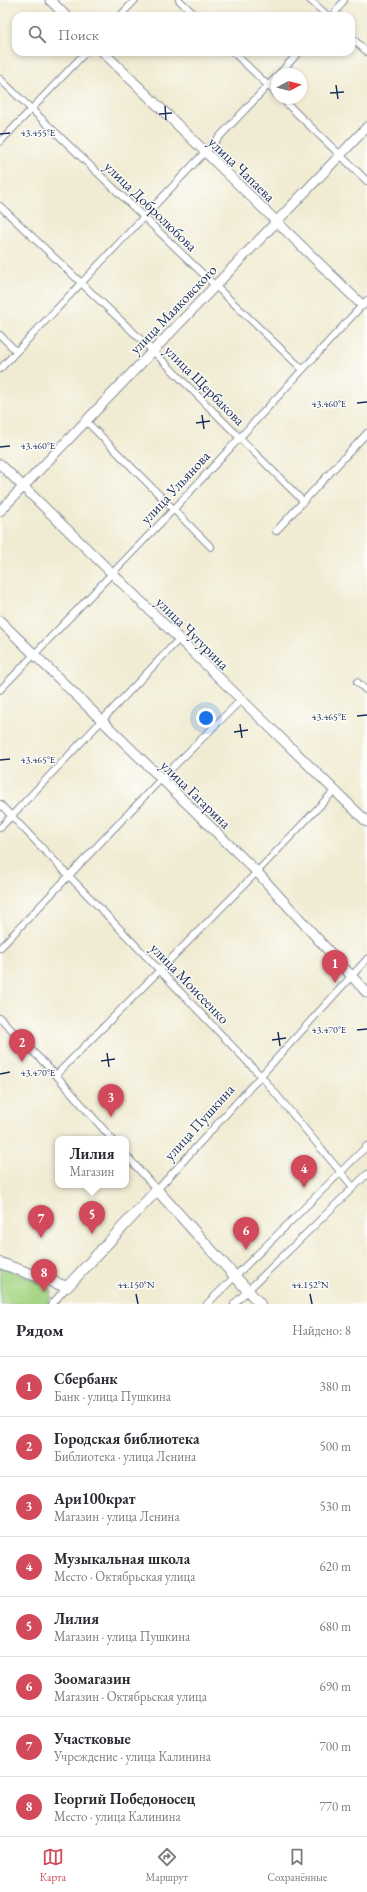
<!DOCTYPE html>
<html lang="ru">
<head>
<meta charset="utf-8">
<style>
  :root { --surface:#fff; --page:#f2f2f3; --text:#2b2b33; --muted:#7c7c81; --line:#e1e1e2; --accent:#d1495b }
  body { margin:0; font-family:"EB Garamond",serif; background:var(--page); color:var(--text) }
  .compass { position:absolute; left:271px; top:68px; width:36px; height:36px; border-radius:50%; background:var(--surface); box-shadow:0 2px 6px #0003; rotate:83deg }
  .you { position:absolute; left:206px; top:718px; width:14px; height:14px; margin:-10px; border:3px solid #fff; border-radius:50%; background:#1a73e8; box-shadow:0 0 0 6px #1a73e833 }
  .badge { display:grid; place-items:center; width:26px; height:26px; border-radius:50%; background:var(--accent); color:#fff; font-size:13px; font-weight:700 }
  .pin { position:absolute; translate:-50% -33px; filter:drop-shadow(0 1px 2px #0008) }
  .pin::after { content:''; position:absolute; top:21px; width:14px; height:12px; background:inherit; clip-path:polygon(0 0,100% 0,50% 100%) }
  .popup { position:absolute; left:55px; top:1136px; width:74px; height:52px; box-sizing:border-box; display:grid; place-content:center; border-radius:8px; background:var(--surface); filter:drop-shadow(0 1px 3px #0005); font-size:13px; white-space:nowrap; color:var(--muted) }
  .popup b { font-size:15px; color:var(--text) }
  .popup::after { content:''; position:absolute; left:50%; top:100%; margin-left:-8px; border:8px solid transparent; border-top-color:var(--surface) }
  .list { margin:0; padding:0; list-style:none }
  h2 { display:flex; justify-content:space-between; align-items:center; height:52px; margin:0; padding:0 16px; font-size:17px }
  h2 small { font-size:13px; font-weight:400; color:var(--muted) }
  .list li { display:grid; grid-template-columns:26px 1fr auto; gap:12px; align-items:center; box-sizing:border-box; height:60px; padding:0 16px; border-top:1px solid var(--line) }
  .list b { display:block; font-size:15px; white-space:nowrap }
  .list p { margin:0; font-size:13px; white-space:nowrap; color:var(--muted) }
  .list em { font-size:13px; font-style:normal; color:var(--muted) }
  .icon { flex:none; width:22px; height:22px; fill:none; stroke:currentColor; stroke-width:2; stroke-linecap:round; stroke-linejoin:round }
  .map { position:relative; flex:none; width:367px; height:1304px; overflow:hidden }
  .search { position:absolute; background:var(--surface); box-shadow:0 2px 6px #0003; left:12px; right:12px; top:12px; height:44px; display:flex; align-items:center; gap:10px; box-sizing:border-box; padding:0 14px; border-radius:12px; color:var(--muted); font-size:15px }
  .sheet { height:532px; background:var(--surface) }
  nav { display:flex; justify-content:space-around; align-items:center; box-sizing:border-box; height:56px; border-top:1px solid var(--line); background:var(--surface); font-size:11px; color:var(--muted) }
  nav a { display:grid; justify-items:center; gap:2px }
  nav .on { color:var(--accent) }
  .map>svg:first-child { display:block }
  .green { fill:#a5d584; stroke:#608271 }
  .lines { fill:none; stroke-linecap:round; stroke-linejoin:round }
  .street-casing { stroke:#868d98; stroke-width:8 }
  .secondary-casing { stroke:#868d98; stroke-width:11 }
  .primary-casing { stroke:#868d98; stroke-width:12 }
  .street { stroke:#fff; stroke-width:6 }
  .secondary { stroke:#fff; stroke-width:9 }
  .primary { stroke:#fff; stroke-width:10 }
  .ticks { fill:none; stroke:#1b2f5e; stroke-width:1.5 }
  .labels { text-anchor:middle; dominant-baseline:central; stroke-width:3; stroke-linejoin:round; paint-order:stroke }
  .street-label { font-size:15px; fill:#1b2f5e; stroke:#fdfcf7 }
  .ticks-label { font-size:10px; text-anchor:middle; fill:#1b2f5e; stroke:#fdfcf7; stroke-width:3; stroke-linejoin:round; paint-order:stroke }
</style>
</head>
<body>
<div class="map">
<svg width="367" height="1304" viewBox="0 0 367 1304">
  <rect width="100%" height="100%" fill="#fdfcf7"/>
  <filter id="ink" filterUnits="userSpaceOnUse"><feTurbulence type="fractalNoise" baseFrequency=".025" numOctaves="2"/><feDisplacementMap in="SourceGraphic" scale="8" xChannelSelector="R" yChannelSelector="G"/><feConvolveMatrix kernelMatrix="1 2 1 2 8 2 1 2 1" color-interpolation-filters="sRGB"/></filter>
  <filter id="wash" filterUnits="userSpaceOnUse"><feTurbulence type="fractalNoise" baseFrequency=".012" numOctaves="4" result="noise"/><feDisplacementMap in="SourceGraphic" scale="16" xChannelSelector="R" yChannelSelector="G"/><feGaussianBlur stdDeviation="0.9" result="paint"/><feColorMatrix in="noise" values="0 0 0 0 0 0 0 0 0 0 0 0 0 0 0 0 0 1.4 0 .05"/><feComposite in="paint" operator="in"/></filter>
  <g filter="url(#wash)">
    <rect width="100%" height="100%" fill="#f0ebd2"/>
    <path class="green" d="M0 1266 48 1286 51 1290 50 1299 46 1304H0Z"/>
  </g>
  <g filter="url(#ink)">
    <g class="lines">
      <defs>
        <path id="street" d="M179 0 196 16
          M310 0 328 16
          M120 16 135 0
          M333 16 344 0
          M351 37 367 52
          M233 52 277 94
          M279 74 299 52
          M0 79 302 369
          M281 98 367 181
          M0 142 86 52
          M0 206 152 350 303 501
          M0 335 16 351
          M0 369 277 76
          M87 422 211 547
          M276 531 367 433
          M357 682 367 691
          M0 690 173 510 367 300
          M0 804 261 1076 353 1187
          M0 828 179 639
          M0 948 161 779 241 700
          M0 1018 56 1075 112 1139
          M56 1075 253 876 335 790
          M126 1155 157 1190 367 959
          M52 1304 67 1287
          M207 1304 367 1146
          M234 1304 367 1174"/>
        <path id="secondary" d="M50 0 66 16
          M103 52 362 305
          M0 464 367 822
          M0 511 367 127
          M0 621 257 872 367 993"/>
        <path id="primary" d="M0 1263 67 1287 157 1190 260 1304"/>
      </defs>
      <use href="#street" class="street-casing"/>
      <use href="#secondary" class="secondary-casing"/>
      <use href="#primary" class="primary-casing"/>
      <use href="#street" class="street"/>
      <use href="#secondary" class="secondary"/>
      <use href="#primary" class="primary"/>
    </g>
  </g>
  <path class="ticks" d="M336 85 338 99M330 93 344 92M165 106 166 120M159 114 172 113M0 134 10 133M357 403 367 402M202 415 204 429M196 423 210 421M0 447 10 446M357 716 367 715M240 724 242 738M234 732 248 730M0 760 10 759M357 1030 367 1029M278 1032 280 1046M272 1040 286 1038M107 1053 109 1067M101 1061 115 1059M0 1074 10 1072M136 1294 138 1304M310 1294 312 1304"/>
  <g class="labels">
    <g class="street-label">
      <text transform="translate(242 169) rotate(44)">улица Чапаева</text>
      <text transform="translate(151 206) rotate(44)">улица Добролюбова</text>
      <text transform="translate(173 309) rotate(-46)">улица Маяковского</text>
      <text transform="translate(205 385) rotate(45)">улица Щербакова</text>
      <text transform="translate(175 487) rotate(-47)">улица Ульянова</text>
      <text transform="translate(193 633) rotate(45)">улица Чугурина</text>
      <text transform="translate(196 794) rotate(44)">улица Гагарина</text>
      <text transform="translate(190 983) rotate(46)">улица Моисеенко</text>
      <text transform="translate(199 1122) rotate(-48)">улица Пушкина</text>
    </g>
  </g>
  <g class="ticks-label">
    <text x="38" y="136">43.455°E</text>
    <text x="329" y="407">43.460°E</text>
    <text x="38" y="449">43.460°E</text>
    <text x="329" y="720">43.465°E</text>
    <text x="38" y="763">43.465°E</text>
    <text x="329" y="1033">43.470°E</text>
    <text x="38" y="1076">43.470°E</text>
    <text x="136" y="1288">44.150°N</text>
    <text x="310" y="1288">44.152°N</text>
  </g>
</svg>
<svg class="compass" viewBox="-18 -18 36 36"><path d="M0-13l5 13h-10z" fill="#e53935"/><path d="M0 13l5-13h-10z" fill="#7c7c81"/></svg>
<div class="you"></div>
<div class="pin badge" style="left:335px;top:983px">1</div>
<div class="pin badge" style="left:22px;top:1062px">2</div>
<div class="pin badge" style="left:111px;top:1117px">3</div>
<div class="pin badge" style="left:304px;top:1188px">4</div>
<div class="pin badge" style="left:92px;top:1234px">5</div>
<div class="popup"><b>Лилия</b>Магазин</div>
<div class="pin badge" style="left:246px;top:1250px">6</div>
<div class="pin badge" style="left:41px;top:1238px">7</div>
<div class="pin badge" style="left:44px;top:1292px">8</div>
<div class="search"><svg class="icon" aria-label="search" viewBox="0 0 24 24"><circle cx="10" cy="10" r="6"/><path d="M15 15l6 6"/></svg>Поиск</div>
</div>
<section class="sheet">
<h2>Рядом<small>Найдено: 8</small></h2>
<ul class="list">
<li><span class="badge">1</span><div><b>Сбербанк</b><p>Банк · улица Пушкина</p></div><em>380 m</em></li>
<li><span class="badge">2</span><div><b>Городская библиотека</b><p>Библиотека · улица Ленина</p></div><em>500 m</em></li>
<li><span class="badge">3</span><div><b>Ари100крат</b><p>Магазин · улица Ленина</p></div><em>530 m</em></li>
<li><span class="badge">4</span><div><b>Музыкальная школа</b><p>Место · Октябрьская улица</p></div><em>620 m</em></li>
<li><span class="badge">5</span><div><b>Лилия</b><p>Магазин · улица Пушкина</p></div><em>680 m</em></li>
<li><span class="badge">6</span><div><b>Зоомагазин</b><p>Магазин · Октябрьская улица</p></div><em>690 m</em></li>
<li><span class="badge">7</span><div><b>Участковые</b><p>Учреждение · улица Калинина</p></div><em>700 m</em></li>
<li><span class="badge">8</span><div><b>Георгий Победоносец</b><p>Место · улица Калинина</p></div><em>770 m</em></li>
</ul>
</section>
<nav>
<a class="on"><svg class="icon" aria-label="map" viewBox="0 0 24 24"><path d="M3 6l6-2 6 2 6-2v14l-6 2-6-2-6 2zM9 4v14M15 6v14"/></svg>Карта</a>
<a><svg class="icon" aria-label="directions" viewBox="0 0 24 24"><path d="M12 3l9 9-9 9-9-9zM9 14v-3h6M13 9l2 2-2 2"/></svg>Маршрут</a>
<a><svg class="icon" aria-label="saved" viewBox="0 0 24 24"><path d="M7 4h10v16l-5-4-5 4z"/></svg>Сохранённые</a>
</nav>
</body>
</html>
